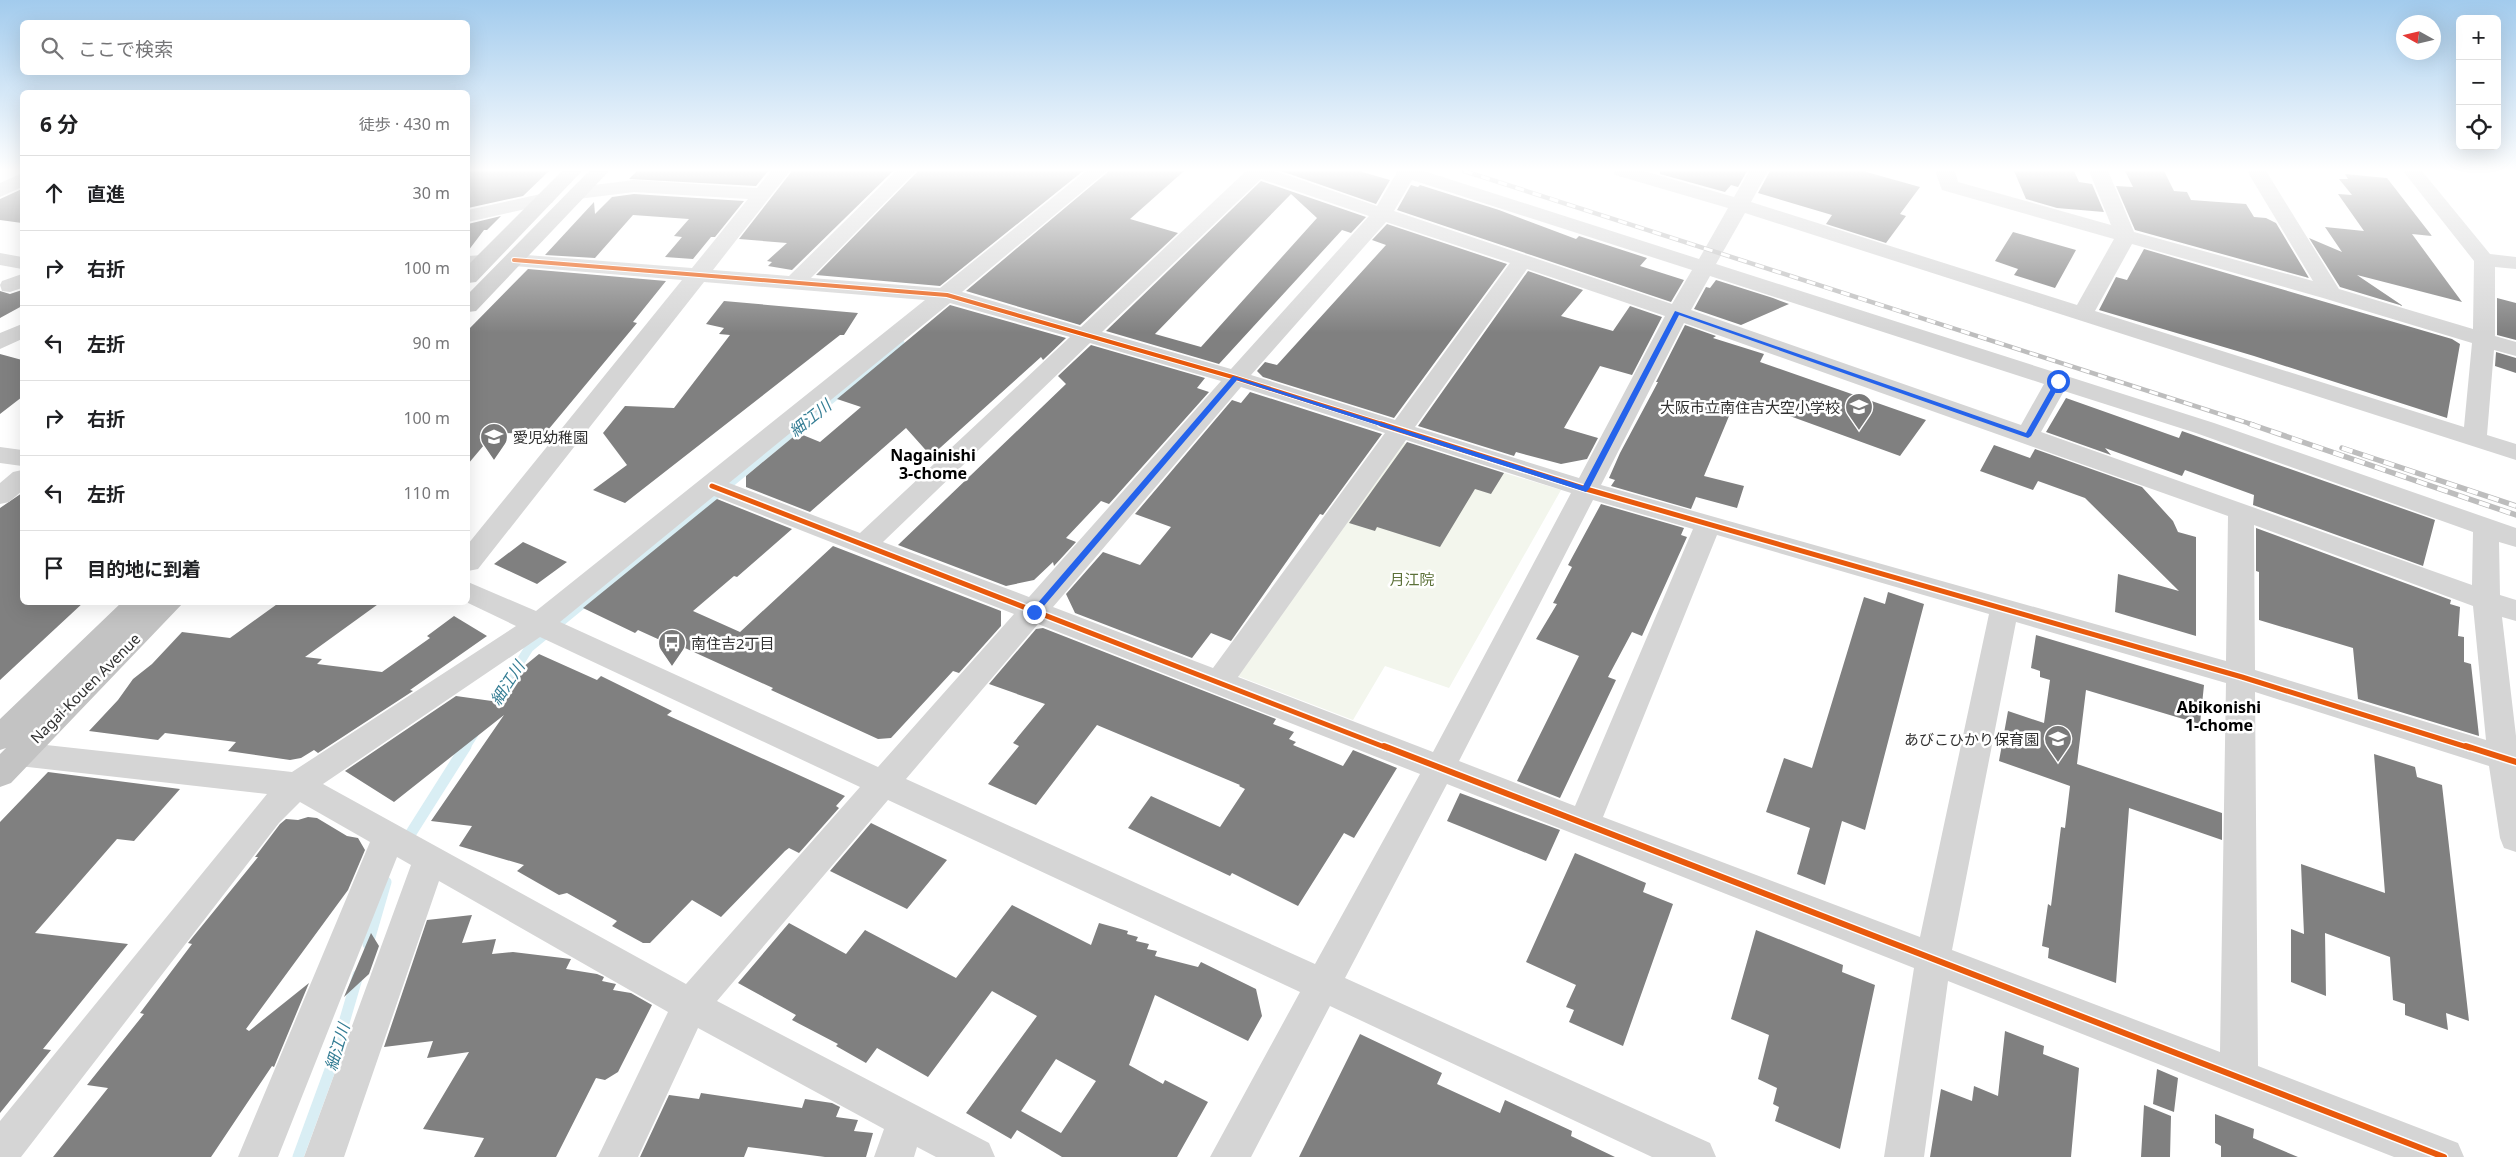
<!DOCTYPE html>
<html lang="ja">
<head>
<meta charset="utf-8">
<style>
  :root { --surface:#fff; --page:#f6f6f6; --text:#202124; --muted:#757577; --line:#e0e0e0 }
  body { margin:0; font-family:"Noto Sans","Noto Sans JP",sans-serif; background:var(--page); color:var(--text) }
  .controls { position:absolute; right:15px; top:15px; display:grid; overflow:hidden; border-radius:8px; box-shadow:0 5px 20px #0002 }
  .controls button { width:45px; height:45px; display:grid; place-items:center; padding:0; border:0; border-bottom:1px solid var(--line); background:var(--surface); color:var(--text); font:25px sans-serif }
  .compass { position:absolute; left:2396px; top:15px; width:45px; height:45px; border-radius:50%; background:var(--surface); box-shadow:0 5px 20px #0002; rotate:278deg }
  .stop { position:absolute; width:15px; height:15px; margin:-11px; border:4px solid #2563eb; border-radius:50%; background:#fff }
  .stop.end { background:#2563eb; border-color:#fff; box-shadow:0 1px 5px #0008 }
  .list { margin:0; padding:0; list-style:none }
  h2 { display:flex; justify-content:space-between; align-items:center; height:65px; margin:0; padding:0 20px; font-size:21px }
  h2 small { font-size:16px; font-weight:400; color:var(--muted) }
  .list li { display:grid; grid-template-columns:32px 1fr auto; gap:15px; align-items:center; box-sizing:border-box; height:75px; padding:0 20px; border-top:1px solid var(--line) }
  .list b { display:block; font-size:19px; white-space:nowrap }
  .list em { font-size:16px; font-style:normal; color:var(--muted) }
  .icon { flex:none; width:28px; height:28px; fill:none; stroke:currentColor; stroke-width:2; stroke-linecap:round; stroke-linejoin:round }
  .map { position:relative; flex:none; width:2516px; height:1157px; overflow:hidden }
  .search { position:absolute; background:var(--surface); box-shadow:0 5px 20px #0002; left:20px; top:20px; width:450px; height:55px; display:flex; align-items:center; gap:12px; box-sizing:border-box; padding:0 18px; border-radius:8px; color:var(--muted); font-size:19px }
  .panel { position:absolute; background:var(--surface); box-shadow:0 5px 20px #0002; left:20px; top:90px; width:450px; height:515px; border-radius:8px }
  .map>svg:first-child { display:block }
  .green { fill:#f3f6ed }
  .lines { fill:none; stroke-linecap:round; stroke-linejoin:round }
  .stream-far2 { stroke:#d9eef4; stroke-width:7 }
  .stream-far1 { stroke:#d9eef4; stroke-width:9 }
  .stream { stroke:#d9eef4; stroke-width:11 }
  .building { fill:#808080; fill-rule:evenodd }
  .minor { fill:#d5d5d5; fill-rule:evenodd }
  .highway { fill:#c3c3c3; fill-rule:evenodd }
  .rail-far1-casing { stroke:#bdbdbd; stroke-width:4.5 }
  .rail-casing { stroke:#bdbdbd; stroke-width:5.5 }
  .rail-far1 { stroke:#fff; stroke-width:3; stroke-dasharray:9; stroke-linecap:butt }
  .rail { stroke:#fff; stroke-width:4; stroke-dasharray:11; stroke-linecap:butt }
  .cycleway-far2-casing { stroke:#fff; stroke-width:6 }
  .cycleway-far1-casing { stroke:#fff; stroke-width:8 }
  .cycleway-casing { stroke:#fff; stroke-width:9 }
  .cycleway-far2 { stroke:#e8590c; stroke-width:4 }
  .cycleway-far1 { stroke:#e8590c; stroke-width:5 }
  .cycleway { stroke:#e8590c; stroke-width:6 }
  .route { fill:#2563eb }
  .labels { text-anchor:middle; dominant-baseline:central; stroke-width:5; stroke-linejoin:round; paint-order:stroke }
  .poi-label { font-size:15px; fill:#313131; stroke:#fff; text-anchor:end }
  .park-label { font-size:15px; fill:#5c7139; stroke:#fff }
  .street-label { font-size:15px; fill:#313131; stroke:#fff }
  .water-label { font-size:16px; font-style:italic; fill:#347d94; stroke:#fff }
  .neighbourhood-label { font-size:16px; font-weight:bold; fill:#000; stroke:#fff }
</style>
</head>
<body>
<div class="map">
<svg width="2516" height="1157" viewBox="0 0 2516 1157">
  <rect width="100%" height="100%" fill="#fff"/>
  <path class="green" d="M1402 442 1561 490 1449 688 1385 666 1353 720 1238 676Z"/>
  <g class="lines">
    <path class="stream-far2" d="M801 425 901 343"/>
    <path class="stream-far1" d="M489 711 529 648 802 424
      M465 748 474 734"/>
    <path class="stream" d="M406 841 466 746
      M368 944 386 882
      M298 1157 331 1067 358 975"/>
  </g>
  <path class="building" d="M468 171H549L523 196 468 208Z
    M637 171H768L756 186 629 179Z
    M792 171H893L792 270 768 266 772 262 767 261 787 243 739 239Z
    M918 171H1083L940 286 816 275Z
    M1109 171H1184L1130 219 1178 233 1080 325 966 291Z
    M1281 171H1359L1390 180 1376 204Z
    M1660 171H1747L1738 187 1731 185 1725 192 1660 174Z
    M1770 171H1863L1920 187 1900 214 1906 216 1886 243 1826 224 1832 215 1758 193Z
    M2014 171H2074L2079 182 2092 184 2104 212 2057 208 2026 199Z
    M2125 171H2164L2174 191 2187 192 2191 200 2246 204 2254 217 2266 218 2276 223 2309 278 2135 230 2116 186 2133 187Z
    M2345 174 2387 178 2432 236 2412 234 2462 302 2357 275 2403 306 2340 287 2309 238 2342 252 2325 227 2364 231 2338 194 2352 195 2339 179H2348Z
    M1261 181 1366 217 1351 233 1342 230 1219 364 1106 331ZM1291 194 1317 218 1201 347 1155 334Z
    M1411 185 1418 187 1420 185 1499 210 1576 239 1579 236 1647 258 1640 266 1684 280 1671 302 1397 210Z
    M22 189V223L0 220V199Z
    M634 194 744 201 715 237H711L693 259 665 257 682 237 674 236 689 219 633 215 595 258 545 255 594 202 595 214 612 197Z
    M501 216 487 230H484L468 251V224Z
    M1387 224 1507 264 1394 418 1263 377 1257 371 1265 362 1277 365 1386 245 1372 240Z
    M2013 232 2076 250 2055 288 2014 275 2018 269 1995 261Z
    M2144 249 2452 339 2460 344 2447 418 2254 356 2099 310 2116 277 2127 280Z
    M528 269 666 281 633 322 637 323 543 436 495 432 468 464V330Z
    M1528 271 1583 290 1561 316 1613 331 1630 306 1662 317 1632 375 1600 366 1564 428 1598 438 1587 459 1561 464 1516 452 1514 456 1418 426Z
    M1716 280 1773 298 1789 304 1741 325 1694 309 1706 287 1710 288Z
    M22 290V306L0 318V291L10 294Z
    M2497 298 2516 303V340L2497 335Z
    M724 301 858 313 844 335H840L625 503 593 490 627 465 603 433 625 406 674 408 730 335 719 334 724 328 706 324Z
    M950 305 1066 338 1043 360 1041 357 931 456 906 428 810 512 746 487V476L798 433 820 442 861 407 837 399Z
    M1685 325 1716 336 1713 338 1764 354 1760 362 1926 420 1900 456 1737 397 1704 476 1744 486 1737 508 1696 497 1691 509 1611 486 1615 480 1609 478 1620 453 1658 382H1656Z
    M1091 345 1205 378 1197 388 1209 392 1109 504 1101 501 1066 538 1076 542 1054 566 1053 562 1034 580 1006 586 898 545 1066 384 1058 376Z
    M2496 352 2516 358V373L2495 366Z
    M0 354 22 360V397L0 414Z
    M1250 392 1382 434 1323 515 1320 514 1231 641 1211 633 1192 658 1075 613 1066 594 1103 552 1140 565 1171 527 1135 514 1232 400 1241 403Z
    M2066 398 2179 438 2182 431 2435 520 2423 566 2253 505 2254 495 2185 470 2182 476 2105 448 2111 455 2046 432Z
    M1407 442 1504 473 1491 494 1475 489 1440 547 1377 527 1375 531 1349 523Z
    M1994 445 2030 458 2035 449 2142 487 2173 521 2178 532 2196 537V636L2115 612 2118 574 2179 591 2085 498 2038 481 2033 490 1980 471Z
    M22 493V602H84L0 680V508Z
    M717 499 792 529 737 577 734 576 693 611 740 632 833 546 1001 611V626L959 673 953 671 891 738 878 739 771 690 773 688 663 638 660 640 638 630 635 633 583 608Z
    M1601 504 1684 528 1681 535 1687 537 1642 636 1632 632 1608 677 1616 680 1560 798 1517 781 1579 656 1536 639 1557 604 1553 603 1572 567 1568 565Z
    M2256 528 2451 600 2450 604 2460 607 2458 636 2464 637V662L2471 664 2479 736 2358 699 2353 648 2259 620V572L2256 571Z
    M523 542 567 562 537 584 494 564Z
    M1888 592 1924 604 1865 830 1842 821 1825 885 1797 874 1810 828 1766 812 1784 758 1812 768 1864 597 1885 604Z
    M280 602H381L305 657 322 659 317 664 382 672 430 638 427 636 454 616 487 636 410 690 413 691 318 753 314 750 301 758 290 760 228 751 236 742 165 733 158 740 89 731 118 700 133 679 152 664 182 632 230 638Z
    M1043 628 1276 719 1273 724 1294 732 1289 739 1296 742 1293 745 1343 766 1353 750 1397 768 1354 838 1344 833 1298 906 1232 873 1230 876 1128 828 1151 796 1220 827 1245 789 1239 786 1240 785 1097 725 1036 805 988 784 1019 746 1013 743 1045 704 989 684 1036 629Z
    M2036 635 2204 685 2200 724 2086 690 2077 764 2222 813V840L2129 808 2116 983 2048 958 2049 948 2042 946 2048 904 2051 906 2061 827 2065 828 2070 786 1999 761 2008 711 2044 723 2050 680 2040 677V671L2031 668Z
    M539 654 597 680 601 676 672 711 667 715 845 796 836 806 839 808 799 853 789 848 785 851 721 917 692 900 650 943H643L612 926 617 921 567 893 559 895 517 871 524 865 459 846 472 826 431 821 504 715 394 802 345 771 456 696 499 702 517 672Z
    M2374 754 2415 767 2417 777 2442 785 2469 1021 2446 1013 2448 1030 2405 1015V1004L2393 1000 2390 957 2325 933 2326 996 2291 982V929L2304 934 2301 864 2385 893Z
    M48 772 180 789 134 841 117 839 35 933 128 944 43 1049 51 1050 0 1113V822Z
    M1460 793 1560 830 1546 861 1447 821Z
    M308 817 317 818 347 836 358 838 365 850 348 890 246 1029 249 1031 309 983 274 1067 272 1066 211 1157H53L108 1088 87 1085 144 1014 140 1013 192 944 188 943 258 857H255L280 824 286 819 298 820Z
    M871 823 947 860 907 909 830 871Z
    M1575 853 1646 883 1643 892 1673 904 1623 1046 1569 1022 1574 1010 1566 1007 1576 985 1526 962Z
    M1012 905 1091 945 1099 923 1128 931 1127 934 1138 937 1136 941 1149 944 1147 949 1157 951 1155 956 1198 967 1201 962 1256 989 1262 1016 1248 1041 1155 995 1129 1065 1163 1084 1165 1080 1208 1102 1177 1157H1062L1017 1130 1011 1139 966 1113 1037 1016 992 991 928 1077 877 1048 866 1063 836 1046 838 1044 792 1020 796 1015 738 983 789 923 846 954 865 930 956 978ZM1056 1059 1096 1081 1061 1133 1021 1111Z
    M472 915 462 943 496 939 492 954 513 952 571 959 566 969 597 974 604 977 602 981 616 984 613 990 631 993 652 1005 618 1072 605 1080 596 1078 556 1157H474L484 1138 423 1129 469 1052 427 1058 433 1041 384 1047 427 920Z
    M1756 930 1843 965 1842 972 1875 985 1840 1149 1775 1121 1779 1107 1773 1104 1777 1088 1758 1079 1769 1035 1731 1019Z
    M371 933 379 946 369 974 344 997Z
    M2005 1031 2044 1046 2043 1054 2079 1068 2071 1157H1930L1941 1089 1972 1101 1974 1086 1998 1096Z
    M1360 1034 1442 1073 1437 1084 1500 1113 1505 1100 1572 1131 1571 1136 1615 1157H1299Z
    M2157 1069 2178 1078 2174 1112 2153 1104Z
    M701 1093 802 1108 805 1099 832 1103 840 1107 836 1117 858 1120 854 1131 873 1133 866 1157H825L748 1147 744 1157H640L669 1095 699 1099Z
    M2144 1105 2171 1116 2170 1157H2141Z
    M2215 1114 2254 1129 2253 1138 2298 1157H2221V1146L2215 1143Z"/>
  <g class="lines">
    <path class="minor" d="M771 171H790L713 270 789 276 896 171H916L811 278 940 288 1086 171H1107L962 292 1081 327 1246 171H1275L1377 206 1396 174 1395 171H1424L1699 259 1728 208 1615 175 1613 171H1644L1734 197 1749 171H1768L1751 202 2077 305 2114 239 1942 190 1935 171H1955L1958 182 2111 225 2089 171H2108L2134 232 2313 281 2247 171H2266L2339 289 2473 329 2474 261 2403 171H2422L2490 254 2516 257V269L2495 267V336L2516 342V356L2494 350 2487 435 2516 444V460L1745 213 1716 264 2214 423 2516 528V547L2499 542 2500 595 2516 600V621L2502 617 2516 736V852L2504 848 2500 838 2489 766 2255 692 2258 1066 2458 1143 2464 1157H2394L1948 981 1924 1157H1884L1914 968 1447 784 1345 978 1710 1143 1716 1157H1652L1330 1006 1251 1157H1210L1300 992 888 800 717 1001 989 1143 995 1157H936L917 1147 914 1157H874L884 1129 698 1028 638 1157H598L668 1012 439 881 344 1157H304L411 865 397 857 278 1157H238L370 842 300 802 279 823 21 1157H0V1121L267 794 19 766 8 763 3 754 8 745 19 742 292 772 516 626 466 602 468 582 536 611 925 300 704 282 478 569 468 571V544L682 280 514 266 507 264 504 260 507 256 514 254 692 268 748 199 634 192 578 199 571 197 568 193 571 189 578 187 634 180 757 188ZM1261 179 1369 216 1231 369 1102 332ZM1412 180 1692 270 1672 304 1394 211ZM1386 222 1510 263 1395 420 1251 375ZM2132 244 2323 298 2472 343 2464 427 2095 311ZM1527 269 1665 316 1579 478 1415 427ZM1710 276 2044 384 2021 425 1691 310ZM950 303 1070 337 860 533 729 483ZM1684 323 2228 516 2226 661 1601 485ZM1090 343 1221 381 1029 597 883 542ZM1241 387 1385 433 1213 668 1053 607ZM2064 391 2196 433 2473 532 2472 585 2041 432ZM1406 440 1571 493 1433 752 1238 677ZM714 496 1014 614 878 767 560 622ZM1593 500 1693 529 1575 806 1459 761ZM2254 525 2473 606 2486 740 2255 670ZM1717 535 1989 614 1920 937 1603 817ZM2016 622 2226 683 2220 1052 1952 950ZM1038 624 1420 774 1315 964 906 779ZM540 637 860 787 686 984 323 784Z
      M22 173V187L0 197V183Z
      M545 193 552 195 555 199 552 203 468 222V210Z
      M0 253 22 257V269L0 265Z
      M483 255 490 257 493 261 490 265 468 268V256Z
      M22 274V288L10 292 2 291 0 285 2 281Z
      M22 324V339L0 349V333Z
      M0 447 22 450V466L0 463Z
      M22 470V491L9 502 0 504V483L13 472Z"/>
    <path class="highway" d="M562 171H582L476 282 468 283V265Z
      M589 171H609L476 311 468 312V294Z
      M122 602H184L11 783 0 787V754L6 748 0 750V719Z"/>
    <defs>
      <path id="rail-far1" d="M1464 171 2254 425"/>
      <path id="rail" d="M2250 424 2516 515
        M2342 448 2516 506"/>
    </defs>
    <use href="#rail-far1" class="rail-far1-casing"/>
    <use href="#rail" class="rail-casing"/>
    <use href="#rail-far1" class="rail-far1"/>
    <use href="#rail" class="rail"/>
    <defs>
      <path id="cycleway-far2" d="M514 260 947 295 1236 378 1385 425"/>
      <path id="cycleway-far1" d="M1381 424 1586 489 2242 677 2470 748
        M712 486 1387 748"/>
      <path id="cycleway" d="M1384 746 2444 1157
        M2466 746 2516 762"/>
    </defs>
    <use href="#cycleway-far2" class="cycleway-far2-casing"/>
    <use href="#cycleway-far1" class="cycleway-far1-casing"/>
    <use href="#cycleway" class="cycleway-casing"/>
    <use href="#cycleway-far2" class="cycleway-far2"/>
    <use href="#cycleway-far1" class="cycleway-far1"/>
    <use href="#cycleway" class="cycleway"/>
  </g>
  <linearGradient id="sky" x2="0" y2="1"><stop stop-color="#a2cbed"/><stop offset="0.51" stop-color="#fff"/><stop offset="1" stop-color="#fff" stop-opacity="0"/></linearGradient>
  <rect width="2516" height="333" fill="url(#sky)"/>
  <path class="route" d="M1675 311 2026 433 2056 380 2062 381 2031 436 2028 438 1679 315 1589 489 1586 492 1237 380 1037 614 1030 612 1233 376 1583 486Z"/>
  <defs>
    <symbol id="school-pin" viewBox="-11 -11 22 30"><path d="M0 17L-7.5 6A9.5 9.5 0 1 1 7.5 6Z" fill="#797979" stroke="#fff"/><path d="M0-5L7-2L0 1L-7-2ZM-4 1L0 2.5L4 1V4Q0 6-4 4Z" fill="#fff"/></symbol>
    <symbol id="bus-pin" viewBox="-11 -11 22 30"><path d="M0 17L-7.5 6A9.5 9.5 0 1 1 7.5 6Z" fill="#797979" stroke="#fff"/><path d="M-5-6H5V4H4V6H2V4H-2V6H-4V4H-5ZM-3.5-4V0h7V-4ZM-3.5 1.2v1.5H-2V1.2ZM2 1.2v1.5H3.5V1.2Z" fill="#fff"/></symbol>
  </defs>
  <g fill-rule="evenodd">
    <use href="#school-pin" x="1843" y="391" width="32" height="43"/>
    <use href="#school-pin" x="478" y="421" width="32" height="43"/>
    <use href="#bus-pin" x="656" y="627" width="32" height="43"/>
    <use href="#school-pin" x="2042" y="723" width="32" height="43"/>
  </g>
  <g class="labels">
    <g class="poi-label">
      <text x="1840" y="407">大阪市立南住吉大空小学校</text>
      <text x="513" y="437" text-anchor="start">愛児幼稚園</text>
      <text x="691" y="643" text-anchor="start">南住吉2丁目</text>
      <text x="2039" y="739">あびこひかり保育園</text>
    </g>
    <g class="park-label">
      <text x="1412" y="579">月江院</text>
    </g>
    <g class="street-label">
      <text transform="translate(85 688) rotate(-45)">Nagai-Kouen Avenue</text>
    </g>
    <g class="water-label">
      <text transform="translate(810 418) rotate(-39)">細江川</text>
      <text transform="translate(507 683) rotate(-57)">細江川</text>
      <text transform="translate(337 1047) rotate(-73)">細江川</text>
    </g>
    <g class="neighbourhood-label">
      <text x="933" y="455">Nagainishi<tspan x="933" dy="18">3-chome</tspan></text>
      <text x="2219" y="707">Abikonishi<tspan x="2219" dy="18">1-chome</tspan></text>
    </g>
  </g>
</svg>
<div class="controls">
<button>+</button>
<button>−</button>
<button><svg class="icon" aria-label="locate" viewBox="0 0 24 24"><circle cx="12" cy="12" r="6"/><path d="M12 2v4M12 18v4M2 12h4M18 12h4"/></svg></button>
</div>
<svg class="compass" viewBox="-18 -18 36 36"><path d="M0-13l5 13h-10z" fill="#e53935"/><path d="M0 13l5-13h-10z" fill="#757577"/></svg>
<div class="stop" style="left:2058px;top:381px"></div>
<div class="stop end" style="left:1034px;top:612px"></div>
<div class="search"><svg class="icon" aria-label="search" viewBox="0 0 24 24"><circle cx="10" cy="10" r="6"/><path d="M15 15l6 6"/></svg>ここで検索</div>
<section class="panel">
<h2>6 分<small>徒歩 · 430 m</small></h2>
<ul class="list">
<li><svg class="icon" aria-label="ahead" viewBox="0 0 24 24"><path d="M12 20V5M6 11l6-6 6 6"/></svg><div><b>直進</b></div><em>30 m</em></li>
<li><svg class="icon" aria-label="right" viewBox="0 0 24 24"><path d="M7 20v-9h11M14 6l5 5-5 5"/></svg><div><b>右折</b></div><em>100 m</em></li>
<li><svg class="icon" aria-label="left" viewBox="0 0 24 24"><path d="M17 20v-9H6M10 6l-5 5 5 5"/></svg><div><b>左折</b></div><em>90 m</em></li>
<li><svg class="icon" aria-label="right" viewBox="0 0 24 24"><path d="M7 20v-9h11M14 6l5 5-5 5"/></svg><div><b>右折</b></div><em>100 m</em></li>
<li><svg class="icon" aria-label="left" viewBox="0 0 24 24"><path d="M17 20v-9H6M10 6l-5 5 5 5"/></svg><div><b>左折</b></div><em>110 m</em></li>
<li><svg class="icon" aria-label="arrive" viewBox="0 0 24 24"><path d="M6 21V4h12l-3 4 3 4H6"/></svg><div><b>目的地に到着</b></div></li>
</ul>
</section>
</div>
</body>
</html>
